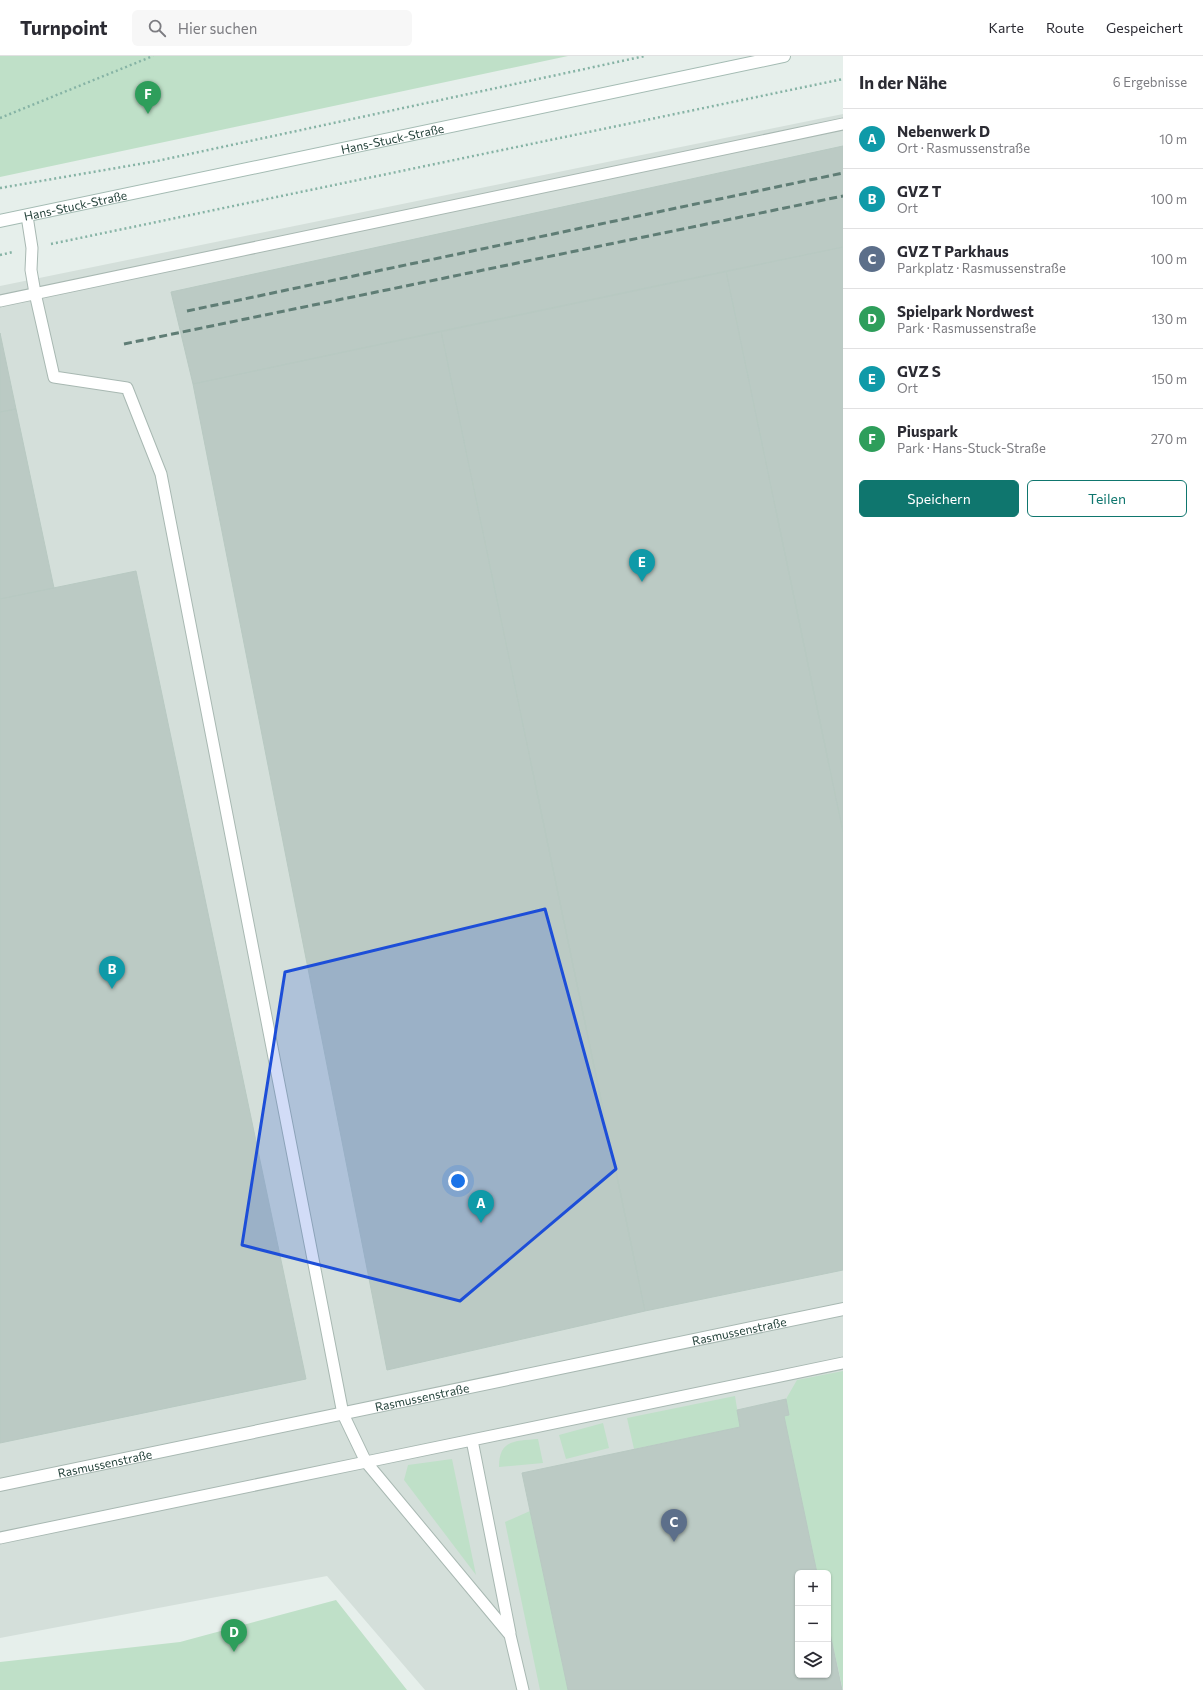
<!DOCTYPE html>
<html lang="de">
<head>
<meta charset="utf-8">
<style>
  :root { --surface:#fff; --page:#f7f7f7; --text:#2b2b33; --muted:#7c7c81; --line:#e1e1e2; --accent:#0f766e }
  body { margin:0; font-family:Commissioner,sans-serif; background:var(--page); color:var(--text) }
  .controls { position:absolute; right:12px; bottom:12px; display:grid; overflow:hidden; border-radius:6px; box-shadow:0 1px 3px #0004 }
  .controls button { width:36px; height:36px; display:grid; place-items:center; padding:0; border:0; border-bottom:1px solid var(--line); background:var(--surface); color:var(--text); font:20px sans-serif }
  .you { position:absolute; left:458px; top:1125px; width:14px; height:14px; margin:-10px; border:3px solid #fff; border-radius:50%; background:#1a73e8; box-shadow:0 0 0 6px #1a73e833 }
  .badge { display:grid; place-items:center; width:26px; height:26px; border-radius:50%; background:var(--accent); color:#fff; font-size:13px; font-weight:700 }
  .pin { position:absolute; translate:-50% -33px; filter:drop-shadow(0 1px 2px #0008) }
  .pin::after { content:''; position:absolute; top:21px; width:14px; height:12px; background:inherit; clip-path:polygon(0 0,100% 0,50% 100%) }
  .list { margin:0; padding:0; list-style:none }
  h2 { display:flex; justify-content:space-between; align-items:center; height:52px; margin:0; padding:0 16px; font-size:17px }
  h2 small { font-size:13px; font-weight:400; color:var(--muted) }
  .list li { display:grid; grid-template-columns:26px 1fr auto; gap:12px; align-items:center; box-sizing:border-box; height:60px; padding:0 16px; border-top:1px solid var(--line) }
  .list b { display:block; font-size:15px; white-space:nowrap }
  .list p { margin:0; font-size:13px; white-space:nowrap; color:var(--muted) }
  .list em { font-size:13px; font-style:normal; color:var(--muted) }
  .actions { display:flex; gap:8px; padding:12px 16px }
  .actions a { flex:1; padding:9px 0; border:1px solid var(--accent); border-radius:6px; text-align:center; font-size:14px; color:var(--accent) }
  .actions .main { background:var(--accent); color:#fff }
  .icon { flex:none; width:22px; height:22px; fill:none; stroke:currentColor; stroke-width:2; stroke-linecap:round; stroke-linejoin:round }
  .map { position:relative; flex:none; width:843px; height:1634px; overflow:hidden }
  header { display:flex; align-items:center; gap:24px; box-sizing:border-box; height:56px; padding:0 20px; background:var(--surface); border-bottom:1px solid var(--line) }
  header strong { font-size:19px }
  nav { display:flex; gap:22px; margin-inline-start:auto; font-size:14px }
  .search { width:280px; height:36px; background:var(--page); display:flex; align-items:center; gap:10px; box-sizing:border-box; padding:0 14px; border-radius:6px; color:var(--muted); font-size:15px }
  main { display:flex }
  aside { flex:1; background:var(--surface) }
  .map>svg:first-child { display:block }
  .built { fill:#d4dfda; fill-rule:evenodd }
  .green { fill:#bfe0c8 }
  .building { fill:#bbcac4; stroke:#b8c9c2 }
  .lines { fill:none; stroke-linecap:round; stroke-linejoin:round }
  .lane-casing { stroke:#a8b8b2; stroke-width:13 }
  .street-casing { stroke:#a8b8b2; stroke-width:14 }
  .secondary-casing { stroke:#a4bbb3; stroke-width:14 }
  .path { stroke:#86b3a5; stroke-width:2.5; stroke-dasharray:2 3; stroke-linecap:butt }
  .lane { stroke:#fff; stroke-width:11 }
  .street { stroke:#fff; stroke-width:12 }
  .secondary { stroke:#fff; stroke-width:12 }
  .rail { stroke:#5f7d75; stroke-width:3; stroke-dasharray:8 4; stroke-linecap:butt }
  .marked { fill:#1d4ed8; fill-opacity:0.2; stroke:#1d4ed8; stroke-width:3; stroke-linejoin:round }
  .labels { text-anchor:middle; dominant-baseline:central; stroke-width:3; stroke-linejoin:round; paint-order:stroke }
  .street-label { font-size:12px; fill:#24423a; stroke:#f7fbf9 }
</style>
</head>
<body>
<header>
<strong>Turnpoint</strong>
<div class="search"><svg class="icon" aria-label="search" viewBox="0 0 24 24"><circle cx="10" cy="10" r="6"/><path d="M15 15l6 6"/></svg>Hier suchen</div>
<nav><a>Karte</a><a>Route</a><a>Gespeichert</a></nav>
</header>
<main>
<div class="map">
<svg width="843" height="1634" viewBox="0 0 843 1634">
  <rect width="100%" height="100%" fill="#e6efeb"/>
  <path class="built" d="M843 58V1634H425L327 1520 0 1582V230ZM798 1517H828V1619H798Z"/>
  <path class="green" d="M0 0H568L0 121Z
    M843 1315V1634L828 1568V1517H817L784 1360 789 1359 786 1343 797 1324Z
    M735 1340 740 1371 634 1393 627 1362Z
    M603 1367 609 1392 566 1403 559 1379Z
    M538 1383 543 1407 499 1411C499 1383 516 1385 538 1383Z
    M452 1403 476 1519 404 1424 408 1409Z
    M530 1455 568 1634H540L505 1466Z
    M336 1544 407 1634H0V1606L180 1586Z"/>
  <path class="building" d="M843 90V191L193 328 171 236Z
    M843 191V776L726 215Z
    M726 215 843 776V1214L645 1255 441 275Z
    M441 275 645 1255 387 1314 193 328Z
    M0 277 16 353 0 356Z
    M16 353 54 532 0 543V356Z
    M136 515 306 1323 0 1387V543Z
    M786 1343 789 1359 784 1360 817 1517H798V1619H828V1568L842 1634H568L522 1417 740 1371 737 1354Z"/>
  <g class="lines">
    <defs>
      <path id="lane" d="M27 160 32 192 31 214 35 237 54 321 127 332 161 418 343 1358 366 1406 843 1307
        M0 245 843 68
        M472 1384 510 1577
        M0 1482 366 1406 510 1579 523 1634"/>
      <g id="street">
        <path id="s1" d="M0 1429 843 1253"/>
      </g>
      <g id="secondary">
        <path id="s2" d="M0 165 784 0"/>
      </g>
    </defs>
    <use href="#lane" class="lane-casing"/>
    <use href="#street" class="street-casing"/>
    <use href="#secondary" class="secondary-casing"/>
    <path class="path" d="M0 62 153 0
      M0 132 157 105 645 0
      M51 188 843 23
      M0 199 13 196"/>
    <use href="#lane" class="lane"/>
    <use href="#street" class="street"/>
    <use href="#secondary" class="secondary"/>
    <path class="rail" d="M187 255 843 117
      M124 288 843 140"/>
  </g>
  <path class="marked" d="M545 853 616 1113 460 1245 242 1189 285 916Z"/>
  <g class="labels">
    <g class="street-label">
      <text stroke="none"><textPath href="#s2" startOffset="401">Hans-Stuck-Straße</textPath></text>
      <text stroke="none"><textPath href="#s2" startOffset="77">Hans-Stuck-Straße</textPath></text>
      <text stroke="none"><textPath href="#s1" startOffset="755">Rasmussenstraße</textPath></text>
      <text stroke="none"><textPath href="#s1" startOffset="431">Rasmussenstraße</textPath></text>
      <text stroke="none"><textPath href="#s1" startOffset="107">Rasmussenstraße</textPath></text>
    </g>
  </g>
</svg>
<div class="controls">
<button>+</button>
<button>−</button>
<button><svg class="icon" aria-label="layers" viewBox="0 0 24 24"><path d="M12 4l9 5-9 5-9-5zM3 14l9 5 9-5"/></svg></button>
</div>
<div class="you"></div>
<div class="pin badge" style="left:481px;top:1167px;background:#0f9aa8">A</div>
<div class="pin badge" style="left:112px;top:933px;background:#0f9aa8">B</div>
<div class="pin badge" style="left:674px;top:1486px;background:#5c6f8a">C</div>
<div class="pin badge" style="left:234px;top:1596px;background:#2e9e5b">D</div>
<div class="pin badge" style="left:642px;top:526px;background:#0f9aa8">E</div>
<div class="pin badge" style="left:148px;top:58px;background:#2e9e5b">F</div>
</div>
<aside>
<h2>In der Nähe<small>6 Ergebnisse</small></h2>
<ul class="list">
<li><span class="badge" style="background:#0f9aa8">A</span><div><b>Nebenwerk D</b><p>Ort · Rasmussenstraße</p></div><em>10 m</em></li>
<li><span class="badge" style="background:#0f9aa8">B</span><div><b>GVZ T</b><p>Ort</p></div><em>100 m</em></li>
<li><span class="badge" style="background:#5c6f8a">C</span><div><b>GVZ T Parkhaus</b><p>Parkplatz · Rasmussenstraße</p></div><em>100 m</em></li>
<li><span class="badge" style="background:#2e9e5b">D</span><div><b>Spielpark Nordwest</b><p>Park · Rasmussenstraße</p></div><em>130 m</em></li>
<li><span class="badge" style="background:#0f9aa8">E</span><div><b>GVZ S</b><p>Ort</p></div><em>150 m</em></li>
<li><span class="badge" style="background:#2e9e5b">F</span><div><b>Piuspark</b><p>Park · Hans-Stuck-Straße</p></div><em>270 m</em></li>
</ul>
<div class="actions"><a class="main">Speichern</a><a>Teilen</a></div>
</aside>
</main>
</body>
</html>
